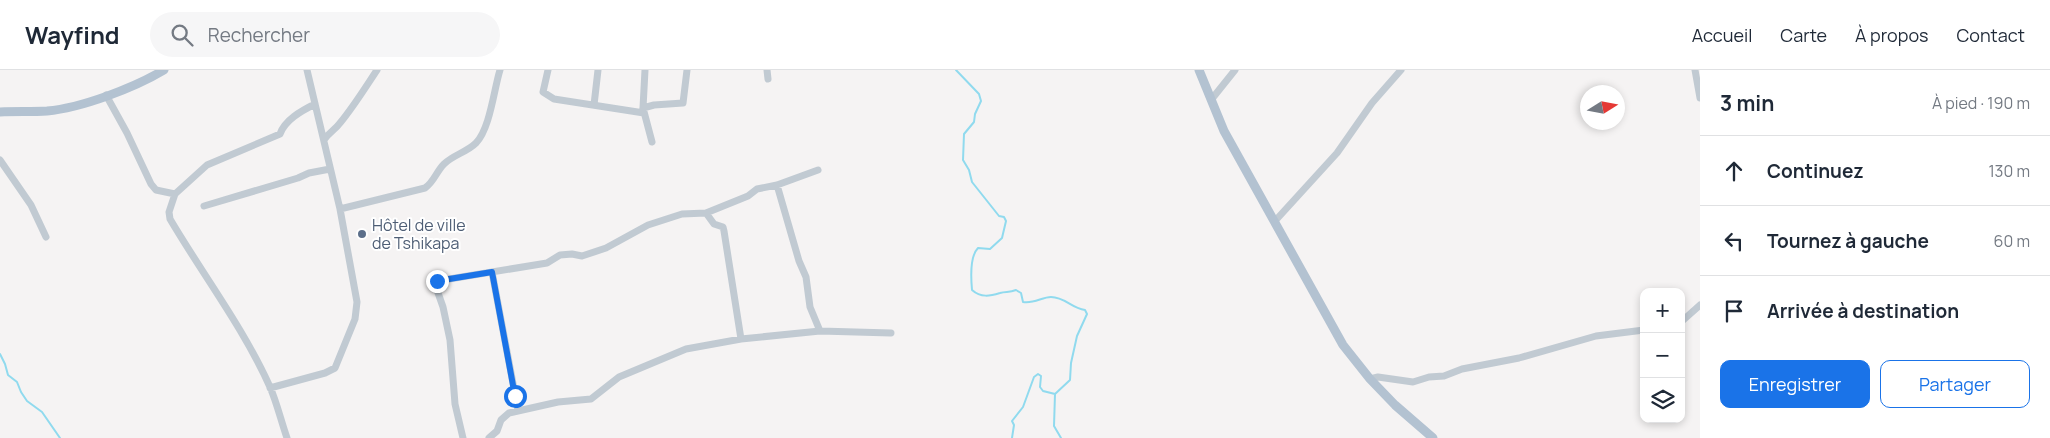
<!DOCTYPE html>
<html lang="fr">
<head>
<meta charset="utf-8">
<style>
  :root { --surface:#fff; --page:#f6f6f7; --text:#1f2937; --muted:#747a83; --line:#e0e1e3; --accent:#1a73e8 }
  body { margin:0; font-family:Manrope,sans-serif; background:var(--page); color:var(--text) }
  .controls { position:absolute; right:15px; bottom:15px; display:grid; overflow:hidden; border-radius:10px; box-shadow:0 2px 8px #0003 }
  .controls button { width:45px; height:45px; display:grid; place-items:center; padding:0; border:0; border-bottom:1px solid var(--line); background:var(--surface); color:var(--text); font:25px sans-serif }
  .compass { position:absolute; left:1580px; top:15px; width:45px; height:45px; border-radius:50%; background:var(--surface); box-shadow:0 2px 8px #0003; rotate:79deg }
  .stop { position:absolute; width:15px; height:15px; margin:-11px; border:4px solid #1a73e8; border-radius:50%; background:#fff }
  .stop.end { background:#1a73e8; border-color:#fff; box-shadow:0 1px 5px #0008 }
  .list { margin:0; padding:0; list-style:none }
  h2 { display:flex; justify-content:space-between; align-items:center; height:65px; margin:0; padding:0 20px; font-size:21px }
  h2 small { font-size:16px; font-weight:400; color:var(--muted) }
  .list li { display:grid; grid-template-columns:32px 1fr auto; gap:15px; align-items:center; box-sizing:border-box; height:70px; padding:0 20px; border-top:1px solid var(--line) }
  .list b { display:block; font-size:19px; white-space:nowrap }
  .list em { font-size:16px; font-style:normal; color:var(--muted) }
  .actions { display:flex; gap:10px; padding:15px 20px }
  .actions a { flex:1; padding:11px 0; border:1px solid var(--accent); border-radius:10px; text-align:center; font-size:18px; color:var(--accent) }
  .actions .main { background:var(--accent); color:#fff }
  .icon { flex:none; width:28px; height:28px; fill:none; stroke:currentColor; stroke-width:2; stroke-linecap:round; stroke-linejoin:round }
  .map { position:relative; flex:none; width:1700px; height:368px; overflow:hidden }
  header { display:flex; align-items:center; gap:30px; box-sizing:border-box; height:70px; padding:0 25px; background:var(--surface); border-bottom:1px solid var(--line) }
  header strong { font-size:24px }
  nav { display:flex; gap:28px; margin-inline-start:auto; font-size:18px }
  .search { width:350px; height:45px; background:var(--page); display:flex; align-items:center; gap:12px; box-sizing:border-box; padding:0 18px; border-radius:28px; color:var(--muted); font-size:19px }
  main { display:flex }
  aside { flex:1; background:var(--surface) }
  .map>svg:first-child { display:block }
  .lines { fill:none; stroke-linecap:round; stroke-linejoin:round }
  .stream { stroke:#90daee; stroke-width:2 }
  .minor { stroke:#c1cad2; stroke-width:7 }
  .major { stroke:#b3c2d1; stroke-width:9 }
  .route { stroke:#1a73e8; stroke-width:6 }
  .service-dot { fill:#5c6f8a; stroke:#fff; stroke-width:2 }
  .labels { text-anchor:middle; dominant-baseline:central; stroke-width:4; stroke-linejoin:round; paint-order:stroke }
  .service-label { font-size:16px; fill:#4e5e75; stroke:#fff; text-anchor:start }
</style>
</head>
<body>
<header>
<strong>Wayfind</strong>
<div class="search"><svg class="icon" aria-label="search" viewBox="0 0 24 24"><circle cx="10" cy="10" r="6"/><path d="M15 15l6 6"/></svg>Rechercher</div>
<nav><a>Accueil</a><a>Carte</a><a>À propos</a><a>Contact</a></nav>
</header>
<main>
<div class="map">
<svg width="1700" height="368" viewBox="0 0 1700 368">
  <rect width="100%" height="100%" fill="#f5f3f3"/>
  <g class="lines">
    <path class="stream" d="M956 0 979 24 981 31 975 44 974 52 964 64 963 90 969 100 972 112 999 146 1004 147 1006 151 1002 168 990 179 978 178C970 186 971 209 972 220 981 228 990 226 1000 223 1006 221 1009 223 1016 220L1021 223 1023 232C1034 234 1042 227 1051 227 1065 227 1071 238 1085 240L1087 244 1077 266 1071 293 1070 310 1055 324 1054 356 1061 368
      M0 284 5 294 8 305 17 312 21 322 27 331 42 342 60 368
      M1012 368 1014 355 1012 351 1023 337 1034 307 1038 304 1041 306 1040 317 1043 321 1055 324"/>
    <path class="minor" d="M548 0 543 22 554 29 644 43
      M645 0 643 38 652 72
      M767 0 768 9
      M1695 0 1700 28
      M106 25 127 63 151 114 156 120 175 124 169 142 170 149C203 205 243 257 270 317 277 333 281 351 287 368
      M1211 30 1235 0
      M594 35 598 0
      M643 38 654 35 683 33 687 0
      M324 70C329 62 335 60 340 53 354 36 365 18 377 0
      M0 90 31 135 46 167
      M777 115 799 191 806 207 810 237 820 261
      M175 124 207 95 280 64C285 50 301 41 315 34
      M204 136 298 108 309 103 330 99
      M340 139 425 118C434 112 436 102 444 94 453 85 467 82 476 73 490 59 494 19 500 0
      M706 143 714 154 723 157 724 161 741 269
      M1275 151 1337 83 1372 33 1401 0
      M492 202 518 340
      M1681 252 1700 235
      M1370 309 1378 307 1413 312 1429 307 1444 306 1462 299 1519 288 1596 266 1644 260
      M270 318 325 303 335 298 355 249 357 232 340 139 307 0
      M463 368 455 334 450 270 443 237 437 220V211L547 193 560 185 572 184 582 186 606 178 648 155 682 144 706 143 748 126 757 119 777 115 818 100
      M489 368 497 361 501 350 509 343 558 332 591 329 619 307 686 279 741 269 820 261 891 263"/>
    <path class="major" d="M1199 0 1224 61 1343 275 1370 309 1395 335 1433 368
      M0 42C15 41 31 42 47 41 81 38 134 18 164 0"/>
  </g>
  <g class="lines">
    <path class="route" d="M437 211 492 202 515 326"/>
  </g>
  <circle class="service-dot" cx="362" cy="164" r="5"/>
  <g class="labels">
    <g class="service-label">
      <text x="372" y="155">Hôtel de ville<tspan x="372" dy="18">de Tshikapa</tspan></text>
    </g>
  </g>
</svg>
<div class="controls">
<button>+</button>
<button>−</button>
<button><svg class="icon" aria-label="layers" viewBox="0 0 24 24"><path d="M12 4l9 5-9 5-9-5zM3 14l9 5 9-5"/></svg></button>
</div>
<svg class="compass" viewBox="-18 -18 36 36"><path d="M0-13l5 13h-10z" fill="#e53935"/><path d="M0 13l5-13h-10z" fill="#747a83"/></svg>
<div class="stop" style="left:515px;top:326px"></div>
<div class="stop end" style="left:437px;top:211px"></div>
</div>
<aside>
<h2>3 min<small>À pied · 190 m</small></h2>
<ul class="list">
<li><svg class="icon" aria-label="ahead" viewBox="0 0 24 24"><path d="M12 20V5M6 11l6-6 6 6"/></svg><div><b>Continuez</b></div><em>130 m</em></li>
<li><svg class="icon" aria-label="left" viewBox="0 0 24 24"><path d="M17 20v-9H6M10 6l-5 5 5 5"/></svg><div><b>Tournez à gauche</b></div><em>60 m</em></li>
<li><svg class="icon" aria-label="arrive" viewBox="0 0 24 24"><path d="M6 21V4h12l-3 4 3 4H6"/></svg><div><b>Arrivée à destination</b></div></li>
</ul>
<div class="actions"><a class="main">Enregistrer</a><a>Partager</a></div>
</aside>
</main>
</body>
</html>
